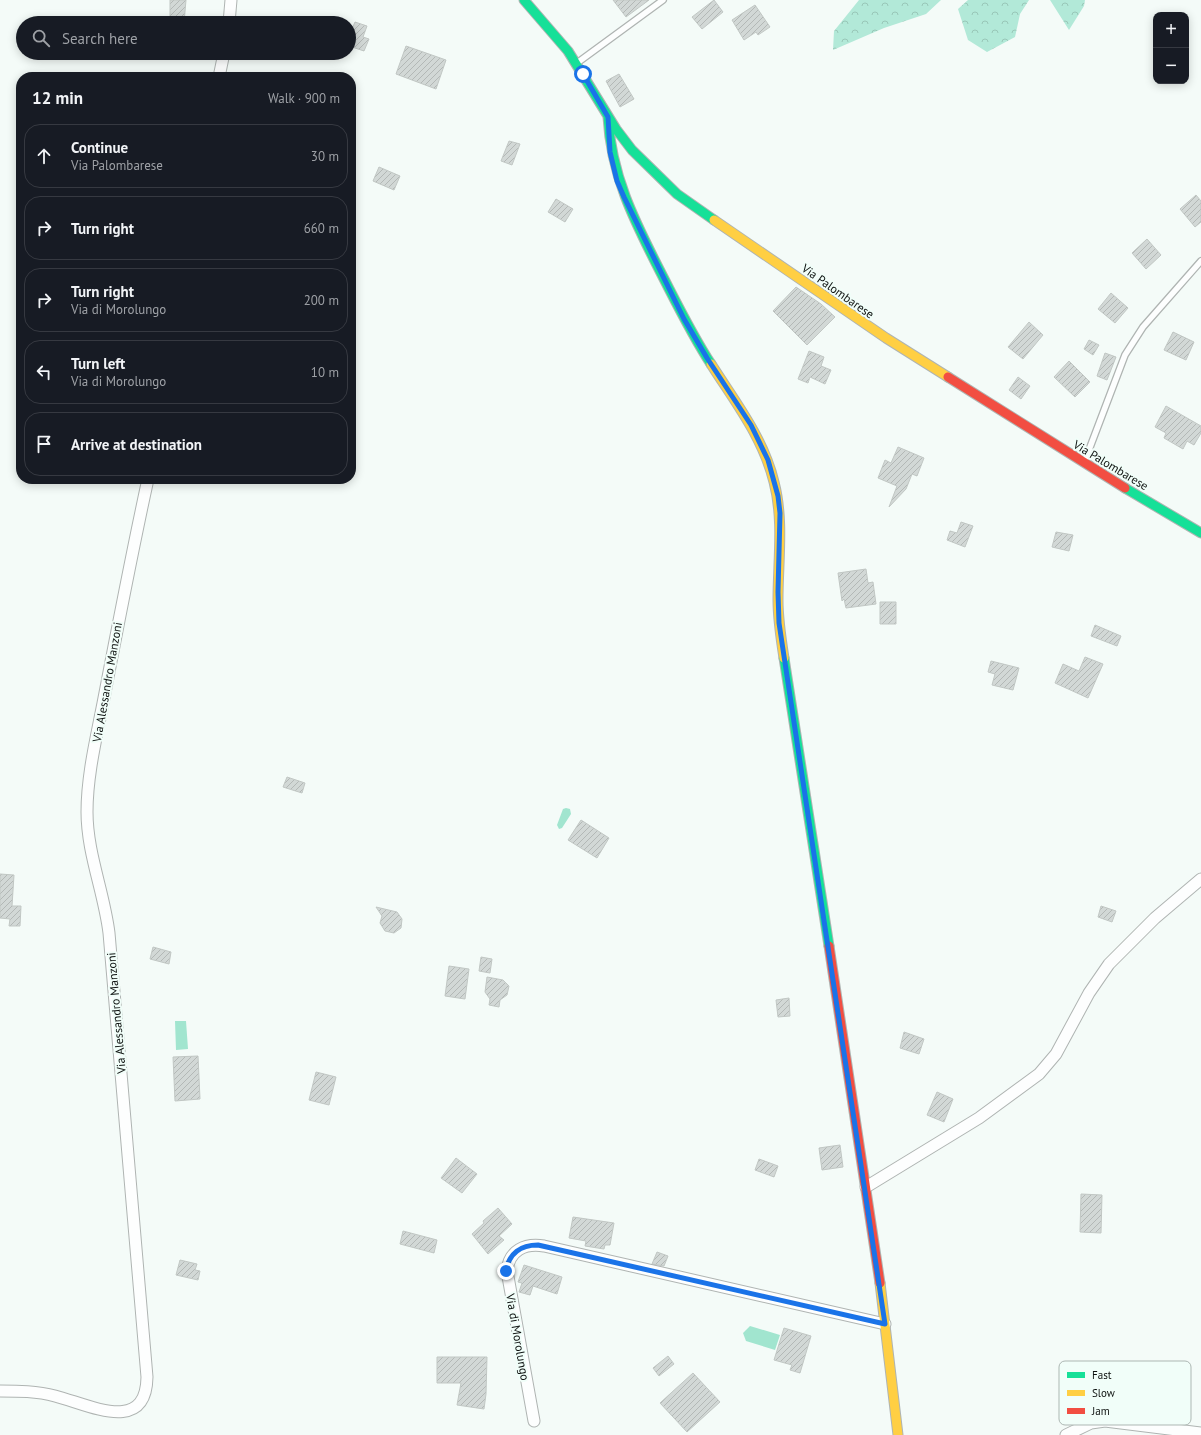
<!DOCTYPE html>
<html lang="en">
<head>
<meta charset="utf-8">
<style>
  :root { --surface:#171b24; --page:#20242c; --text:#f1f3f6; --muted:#9ea1a6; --line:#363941 }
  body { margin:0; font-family:"PT Sans",sans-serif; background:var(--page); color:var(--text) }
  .controls { position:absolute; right:12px; top:12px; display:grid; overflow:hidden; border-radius:8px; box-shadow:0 2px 10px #0003 }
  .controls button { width:36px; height:36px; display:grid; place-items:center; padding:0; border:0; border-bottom:1px solid var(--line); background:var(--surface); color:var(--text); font:20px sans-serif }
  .stop { position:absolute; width:12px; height:12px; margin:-9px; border:3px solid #1a73e8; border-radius:50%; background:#fff }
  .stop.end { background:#1a73e8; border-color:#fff; box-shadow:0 1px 4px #0008 }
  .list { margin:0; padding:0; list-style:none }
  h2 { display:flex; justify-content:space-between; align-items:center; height:52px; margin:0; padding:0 16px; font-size:17px }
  h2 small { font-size:13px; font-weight:400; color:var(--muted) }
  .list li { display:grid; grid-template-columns:26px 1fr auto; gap:12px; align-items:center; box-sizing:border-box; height:64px; margin:0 8px 8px; padding:0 8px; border:1px solid var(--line); border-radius:16px }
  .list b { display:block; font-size:15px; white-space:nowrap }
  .list p { margin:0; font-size:13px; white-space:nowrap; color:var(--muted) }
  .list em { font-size:13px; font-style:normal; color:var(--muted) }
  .icon { flex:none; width:22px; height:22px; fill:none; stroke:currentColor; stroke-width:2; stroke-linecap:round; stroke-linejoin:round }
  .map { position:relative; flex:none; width:1201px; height:1435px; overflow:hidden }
  .search { position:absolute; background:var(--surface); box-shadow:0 2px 10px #0003; left:16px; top:16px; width:340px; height:44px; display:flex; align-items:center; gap:10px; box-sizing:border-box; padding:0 14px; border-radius:22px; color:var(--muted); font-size:15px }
  .panel { position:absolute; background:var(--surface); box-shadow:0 2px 10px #0003; left:16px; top:72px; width:340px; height:412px; border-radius:16px }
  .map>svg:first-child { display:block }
  .forest { fill:url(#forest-crowns) }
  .water { fill:#a1e5cf }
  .building { fill:url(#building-hatch); stroke:#c1c7c4 }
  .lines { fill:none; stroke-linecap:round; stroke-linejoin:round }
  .lane-casing { stroke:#afb4b2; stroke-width:8 }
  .street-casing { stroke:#afb4b2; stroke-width:13 }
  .fast-casing { stroke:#afb4b2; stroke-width:11 }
  .slow-casing { stroke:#afb4b2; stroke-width:11 }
  .jam-casing { stroke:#afb4b2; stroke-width:11 }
  .lane { stroke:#fdfefe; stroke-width:5.5 }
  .street { stroke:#fdfefe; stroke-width:11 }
  .fast { stroke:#16e098; stroke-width:9 }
  .slow { stroke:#ffcf43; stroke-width:9 }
  .jam { stroke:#f24e42; stroke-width:9 }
  .route { stroke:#1a73e8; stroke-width:5 }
  .labels { text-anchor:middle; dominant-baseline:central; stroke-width:4; stroke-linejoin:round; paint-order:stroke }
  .street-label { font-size:12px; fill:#0d110f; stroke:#f1fef9 }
  .key { fill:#f1fef9; stroke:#adb7b3; stroke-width:1 }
  .key-label { font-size:11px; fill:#0d110f }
</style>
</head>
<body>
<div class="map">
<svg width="1201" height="1435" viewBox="0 0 1201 1435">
  <defs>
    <pattern id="forest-crowns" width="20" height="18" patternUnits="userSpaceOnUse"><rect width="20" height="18" fill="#b2e9d8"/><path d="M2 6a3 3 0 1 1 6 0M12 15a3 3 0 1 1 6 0" fill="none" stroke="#98c7b8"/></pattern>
    <pattern id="building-hatch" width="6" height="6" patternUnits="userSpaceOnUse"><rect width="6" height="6" fill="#d2d8d6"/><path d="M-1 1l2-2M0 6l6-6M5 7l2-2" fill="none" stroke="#b3b8b6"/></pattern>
  </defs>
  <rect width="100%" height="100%" fill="#f4fbf8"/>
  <path class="forest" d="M859 0H941L926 14 884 28 833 50 834 31Z
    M968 0H1029L1020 14 1015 37 987 52 968 40 958 9Z
    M1050 0H1085L1084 6 1069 30Z"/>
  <path class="water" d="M566 808 570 809 571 814 562 828 559 829 557 825 563 809Z
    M175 1021H186L188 1049 176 1050Z
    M750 1326 780 1335 775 1350 746 1341 743 1333Z"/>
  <path class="building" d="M170 0H186L184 23H170Z
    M613 0H649L626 17Z
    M714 0 723 12 702 29 692 17Z
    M755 5 770 27 758 35 756 32 744 40 732 20Z
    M355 22 367 26 363 37 369 39 364 51 349 46V27L352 29Z
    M406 46 446 60 436 89 396 74Z
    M619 74 634 99 620 107 606 81Z
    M509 141 520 144 512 165 501 161Z
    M379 167 400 176 394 190 373 181Z
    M1196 195 1201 201V222L1195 227 1180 209Z
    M556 199 573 209 565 222 548 212Z
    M1147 239 1161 255 1146 269 1132 253Z
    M796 287 821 304 835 317 807 345 773 311Z
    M1111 293 1128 308 1115 323 1098 309Z
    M1029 322 1043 335 1023 359 1008 347Z
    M1173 332 1194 342 1186 360 1164 350Z
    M1089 340 1099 345 1093 355 1084 349Z
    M809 351 824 357 821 366 831 370 825 384 810 377 808 383 798 379Z
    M1105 353 1116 357 1107 380 1097 376Z
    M1069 361 1090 382 1075 397 1054 377Z
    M1018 377 1030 386 1021 399 1009 390Z
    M1166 406 1201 426V433L1194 445 1187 441 1183 449 1164 438 1166 433 1155 427Z
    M898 447 924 458 917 476 912 474 906 489 889 507 897 486 878 478 885 460 891 463Z
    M961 522 973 526 965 547 947 540 950 531 957 533Z
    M1056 532 1073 535 1069 551 1052 547Z
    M866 569 868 583 873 582 876 604 846 608 844 599 842 601 838 573Z
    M880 602H896V624H880Z
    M1095 625 1121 636 1117 646 1091 636Z
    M1085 657 1103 664 1088 698 1055 683 1063 664 1079 671Z
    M991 661 1019 668 1013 690 992 685 995 674 988 672Z
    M287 777 305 783 302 793 283 787Z
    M581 820 609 838 597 858 568 840Z
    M0 874 14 875 12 906H21L20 926H9L10 919 0 918Z
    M1101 906 1116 911 1112 922 1098 917Z
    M376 907 397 912 402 919 401 928 394 933 385 931 380 923 382 916Z
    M153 947 171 952 169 964 150 959Z
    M481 957 492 959 490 973 479 971Z
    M449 966 469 969 465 999 445 996Z
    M487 977 503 980 509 986 507 995 500 1000 499 1007 489 1005 490 999 485 992Z
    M789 998 790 1016 778 1017 776 1000Z
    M904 1032 924 1039 919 1054 900 1048Z
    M198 1056 200 1099 175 1101 173 1057Z
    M316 1072 336 1077 329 1105 309 1100Z
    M937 1092 953 1099 944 1122 927 1115Z
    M840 1145 843 1167 822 1170 819 1148Z
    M456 1158 477 1174 462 1193 441 1178Z
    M759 1159 778 1166 774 1177 755 1170Z
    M1081 1194 1102 1195 1101 1233 1080 1232Z
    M498 1208 512 1224 499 1236 504 1240 488 1254 472 1234 484 1223 483 1221Z
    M573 1217 614 1223 610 1245H605L604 1249 585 1246 586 1241 569 1238Z
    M403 1231 437 1240 434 1253 400 1244Z
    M657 1252 668 1256 664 1266 652 1264Z
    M180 1260 197 1264 195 1270 200 1271 198 1280 176 1275Z
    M524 1265 562 1277 557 1294 533 1286 530 1295 519 1292 522 1283 518 1282Z
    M784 1328 811 1336 800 1373 790 1370 792 1365 774 1360Z
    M668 1356 674 1364 659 1376 653 1368Z
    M437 1357H487L486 1394 484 1409 457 1405 461 1383H437Z
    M693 1373 720 1402 687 1432 660 1403Z"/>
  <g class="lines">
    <defs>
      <path id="lane" d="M577 63 663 0
        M1084 463 1125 355 1143 327 1201 261"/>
      <path id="street" d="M229 23 231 0
        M219 77 224 53
        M866 1187 979 1118 1039 1074 1056 1054 1089 993 1109 964 1155 918 1201 879
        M0 1391C18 1391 37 1391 55 1396 90 1405 146 1435 147 1377L109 933C104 892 87 853 87 812 87 774 97 735 104 698 118 625 132 552 148 479
        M534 1421 507 1271C509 1250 525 1243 544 1246L885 1324
        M1066 1435 1091 1423 1105 1421 1201 1433"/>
      <path id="fast" d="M524 0 568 51 616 129 632 150 677 194 714 220
        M608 117C611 176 635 222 661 273 677 304 692 335 711 364
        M1125 488 1201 533
        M784 658 829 946"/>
      <path id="slow" d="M714 220 886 338 948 377
        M711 364C735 402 763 437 774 482 784 520 778 561 778 600 778 620 781 639 784 658
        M880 1283 898 1435"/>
      <path id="jam" d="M948 377 1125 488
        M829 946 880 1283"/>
    </defs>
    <use href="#lane" class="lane-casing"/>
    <use href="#street" class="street-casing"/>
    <use href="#fast" class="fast-casing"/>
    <use href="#slow" class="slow-casing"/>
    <use href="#jam" class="jam-casing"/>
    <use href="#lane" class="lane"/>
    <use href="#street" class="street"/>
    <use href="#fast" class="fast"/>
    <use href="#slow" class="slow"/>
    <use href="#jam" class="jam"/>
  </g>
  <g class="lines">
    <path class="route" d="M506 1271C509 1253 521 1245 538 1245L885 1324 779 623 778 592 780 513 778 496 768 460 751 425 707 358 684 319 624 197 617 181 610 152 608 117 583 74"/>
  </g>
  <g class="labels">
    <g class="street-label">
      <text transform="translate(838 291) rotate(35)">Via Palombarese</text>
      <text transform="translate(1111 465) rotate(31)">Via Palombarese</text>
      <text transform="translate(107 682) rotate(-80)">Via Alessandro Manzoni</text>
      <text transform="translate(116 1013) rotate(-95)">Via Alessandro Manzoni</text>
      <text transform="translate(518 1337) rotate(80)">Via di Morolungo</text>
    </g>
  </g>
  <rect x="1059" y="1361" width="132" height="64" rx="6" class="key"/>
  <rect x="1067" y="1372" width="18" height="6" fill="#16e098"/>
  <rect x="1067" y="1390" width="18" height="6" fill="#ffcf43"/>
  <rect x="1067" y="1408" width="18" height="6" fill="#f24e42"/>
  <g class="key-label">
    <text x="1092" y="1379">Fast</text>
    <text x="1092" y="1397">Slow</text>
    <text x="1092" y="1415">Jam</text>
  </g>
</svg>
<div class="controls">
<button>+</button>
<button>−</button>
</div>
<div class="stop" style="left:583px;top:74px"></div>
<div class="stop end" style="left:506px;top:1271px"></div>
<div class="search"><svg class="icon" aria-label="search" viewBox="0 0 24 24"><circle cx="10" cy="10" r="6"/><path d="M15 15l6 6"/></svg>Search here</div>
<section class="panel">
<h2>12 min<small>Walk · 900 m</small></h2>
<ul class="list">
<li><svg class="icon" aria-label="ahead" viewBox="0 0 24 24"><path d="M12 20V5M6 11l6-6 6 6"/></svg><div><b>Continue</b><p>Via Palombarese</p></div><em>30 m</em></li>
<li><svg class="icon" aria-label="right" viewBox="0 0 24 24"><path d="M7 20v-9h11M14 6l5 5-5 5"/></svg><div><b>Turn right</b></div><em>660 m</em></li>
<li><svg class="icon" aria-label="right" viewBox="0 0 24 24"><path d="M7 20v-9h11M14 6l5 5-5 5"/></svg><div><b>Turn right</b><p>Via di Morolungo</p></div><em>200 m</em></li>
<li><svg class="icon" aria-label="left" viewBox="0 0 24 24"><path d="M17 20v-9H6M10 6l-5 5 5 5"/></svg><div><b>Turn left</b><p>Via di Morolungo</p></div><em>10 m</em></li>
<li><svg class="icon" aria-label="arrive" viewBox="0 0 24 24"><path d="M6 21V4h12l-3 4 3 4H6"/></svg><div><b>Arrive at destination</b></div></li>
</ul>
</section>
</div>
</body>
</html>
